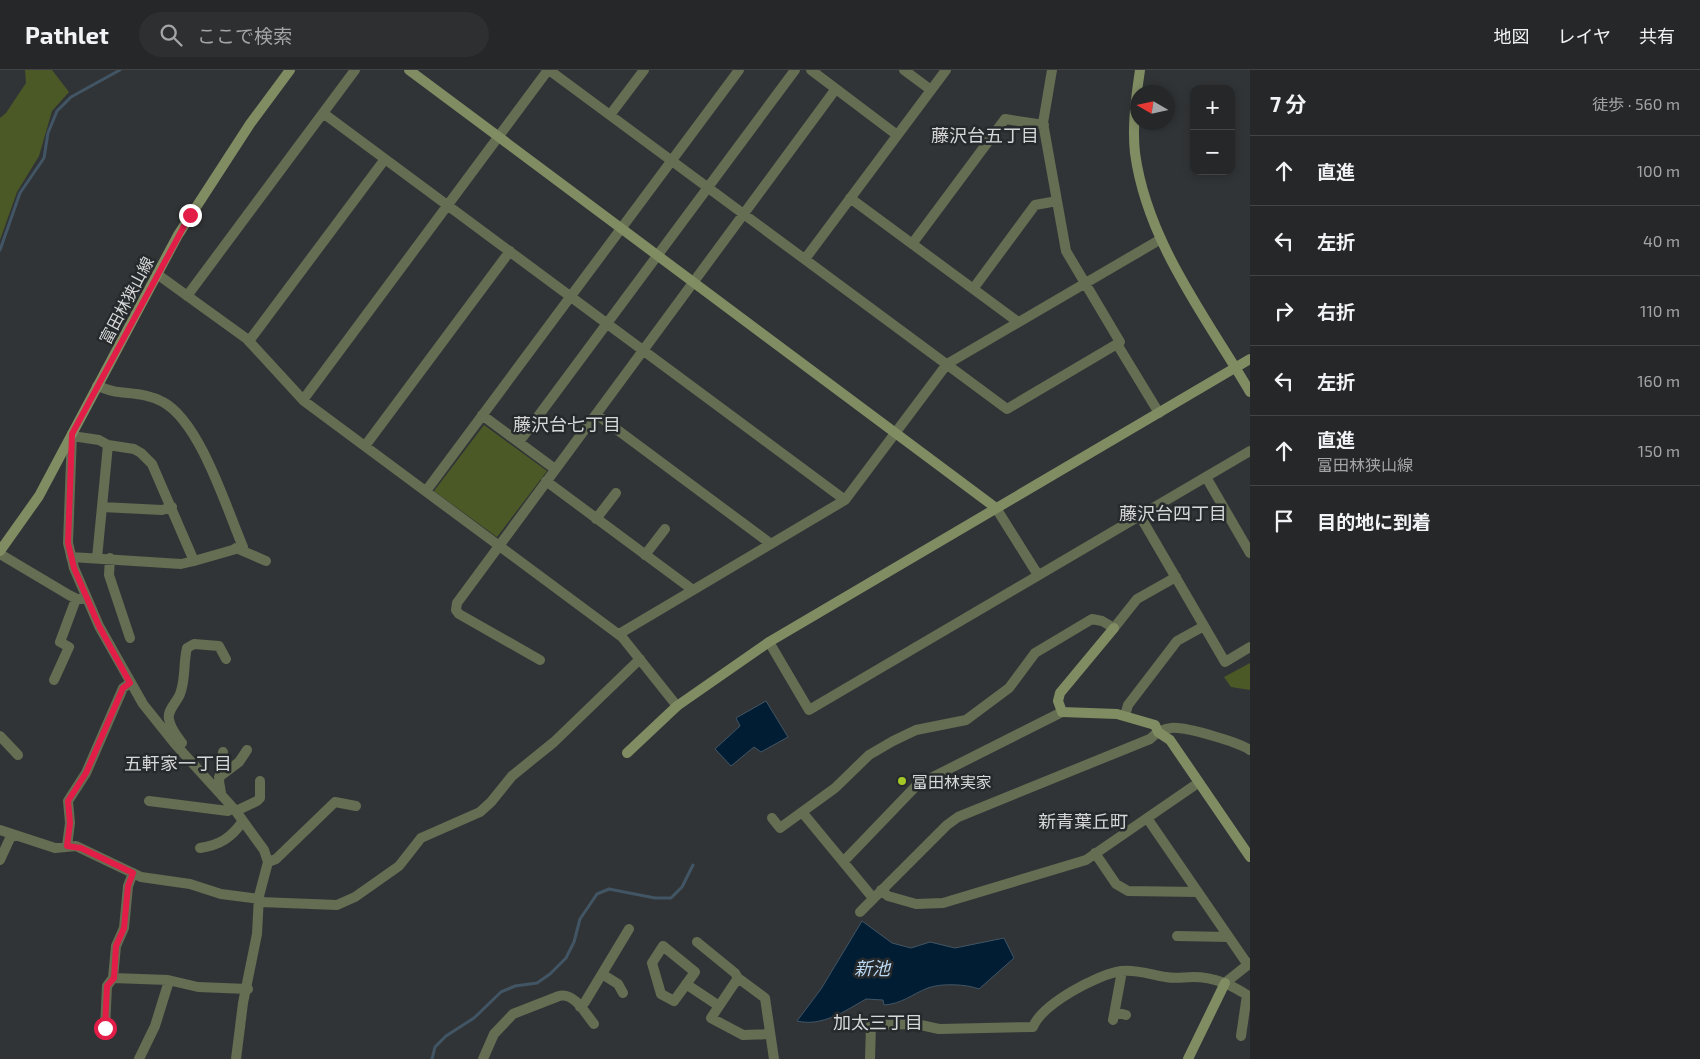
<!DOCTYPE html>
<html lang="ja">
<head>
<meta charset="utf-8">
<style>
  :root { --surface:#252728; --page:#2d2f30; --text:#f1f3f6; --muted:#a3a5a8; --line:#424445 }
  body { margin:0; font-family:"Exo 2","Noto Sans JP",sans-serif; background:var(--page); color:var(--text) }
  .controls { position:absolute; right:15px; top:15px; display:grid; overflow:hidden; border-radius:10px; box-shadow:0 2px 8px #0003 }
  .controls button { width:45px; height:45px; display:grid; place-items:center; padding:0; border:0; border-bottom:1px solid var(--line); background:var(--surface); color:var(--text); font:25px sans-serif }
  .compass { position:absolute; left:1130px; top:15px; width:45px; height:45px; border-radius:50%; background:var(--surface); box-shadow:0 2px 8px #0003; rotate:279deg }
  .stop { position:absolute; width:15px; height:15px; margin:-11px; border:4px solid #e11d48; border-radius:50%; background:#fff }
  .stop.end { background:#e11d48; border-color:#fff; box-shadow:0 1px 5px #0008 }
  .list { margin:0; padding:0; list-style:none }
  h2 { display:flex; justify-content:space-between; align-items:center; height:65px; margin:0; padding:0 20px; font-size:21px }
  h2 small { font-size:16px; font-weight:400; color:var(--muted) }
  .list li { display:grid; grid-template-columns:32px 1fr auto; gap:15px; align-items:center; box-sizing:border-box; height:70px; padding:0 20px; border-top:1px solid var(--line) }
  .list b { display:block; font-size:19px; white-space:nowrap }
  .list p { margin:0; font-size:16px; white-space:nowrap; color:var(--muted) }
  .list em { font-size:16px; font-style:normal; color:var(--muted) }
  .icon { flex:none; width:28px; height:28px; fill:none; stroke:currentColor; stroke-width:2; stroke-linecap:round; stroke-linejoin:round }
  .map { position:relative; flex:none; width:1250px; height:989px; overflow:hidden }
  header { display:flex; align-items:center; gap:30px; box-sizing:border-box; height:70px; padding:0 25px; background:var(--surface); border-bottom:1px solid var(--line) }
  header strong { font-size:24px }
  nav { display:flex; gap:28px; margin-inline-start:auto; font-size:18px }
  .search { width:350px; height:45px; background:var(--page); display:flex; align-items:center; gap:12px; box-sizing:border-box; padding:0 18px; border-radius:28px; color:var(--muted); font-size:19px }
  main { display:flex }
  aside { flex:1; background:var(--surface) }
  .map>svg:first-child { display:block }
  .green { fill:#4b5926 }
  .water { fill:#011d33; stroke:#415565 }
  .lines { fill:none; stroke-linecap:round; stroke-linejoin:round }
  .stream { stroke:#415565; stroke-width:3 }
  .street { stroke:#656d53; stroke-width:10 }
  .secondary { stroke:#808d63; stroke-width:10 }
  .route { stroke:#e11d48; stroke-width:6 }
  .poi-dot { fill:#a4c825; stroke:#272a2c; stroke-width:2 }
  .labels { text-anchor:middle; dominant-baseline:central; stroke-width:5; stroke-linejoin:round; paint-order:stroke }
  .street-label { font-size:16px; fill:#d6d8d9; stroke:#272a2c }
  .poi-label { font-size:16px; fill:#d6d8d9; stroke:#272a2c; text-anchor:start }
  .neighbourhood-label { font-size:18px; fill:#d6d8d9; stroke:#272a2c }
  .water-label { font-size:18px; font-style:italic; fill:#bbd9f4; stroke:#272a2c }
</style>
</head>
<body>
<header>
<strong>Pathlet</strong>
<div class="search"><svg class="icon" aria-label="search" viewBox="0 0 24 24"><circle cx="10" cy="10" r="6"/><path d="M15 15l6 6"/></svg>ここで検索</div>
<nav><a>地図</a><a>レイヤ</a><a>共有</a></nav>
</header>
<main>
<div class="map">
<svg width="1250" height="989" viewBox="0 0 1250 989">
  <rect width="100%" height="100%" fill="#313436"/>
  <path class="green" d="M25 0H52L69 22 52 41 39 86 17 122 0 170V48L6 43 26 13Z
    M484 355 547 401 497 467 434 421Z
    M1250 593V620L1231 617 1224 607Z"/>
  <path class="water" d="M766 631 788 667 761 682 754 677 731 696 715 679 740 656 736 648Z
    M862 851 892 873 911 878 930 872 955 878 1004 868 1014 888 979 919C966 914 941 913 928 918 912 924 902 934 884 935L883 930 866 929C845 941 822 957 797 951L821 919Z"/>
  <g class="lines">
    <path class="stream" d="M0 180 20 123 44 88 48 63 57 41 71 27 120 0
      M432 989 435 977 446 966 474 948 501 922 515 916 537 913 550 904 566 888 574 872 580 849 597 824 609 819 655 828H671L682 817 693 795"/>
    <path class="street" d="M549 0 1007 339 1117 274
      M811 0 897 65
      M904 0 931 20
      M1052 0 1043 53 1066 181 1120 272 1117 274 1159 343
      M323 43 845 430
      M610 45 644 0
      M850 128 1018 252
      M912 174 1005 49 1044 55
      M805 189 946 0
      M157 204 247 269 304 331 622 567 677 636
      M973 219 1035 135 1057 131
      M187 226 355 0
      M249 271 385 89
      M97 316C104 318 112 322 119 322 135 324 149 324 163 332 200 352 226 437 243 477L194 491
      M303 330 548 0
      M596 344 771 474
      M482 345 555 399
      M72 364 68 473 74 498 99 556 143 634 175 674 235 740 264 780 268 792 259 826 257 864 243 933 236 989
      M519 372 795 0
      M365 376 510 181
      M1206 407 1250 483
      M546 411 693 520
      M426 421 739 0
      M102 437 162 440 172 437
      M996 438 1038 505
      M1140 446 1225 592 1250 577
      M596 449 616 423
      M236 478 266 491
      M0 484 69 525 77 529H87
      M645 485 665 459
      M71 487 181 494 194 491 152 394 141 383 134 379 108 375 99 370 72 366
      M97 488 108 375
      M110 488 109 505 130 568
      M619 564 845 430 947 294 1161 169
      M769 572 809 640 1250 381
      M540 590 459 544 456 540 457 533 835 20
      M54 610 69 577 60 572 76 529
      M1125 645 1128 635 1177 571 1204 556
      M0 666 18 685
      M182 673C177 666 170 658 169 649 167 640 177 632 180 624 186 609 183 594 187 578L194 574 219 576 226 589
      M219 707 239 692 247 680
      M221 723 219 711 223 682
      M149 731 228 741 233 738
      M236 741 257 731 260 728V711
      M802 742 873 828
      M772 748 780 758 835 718 869 685 893 671 916 660 966 650 1009 618 1035 583 1092 549 1102 551 1114 558 1137 529 1176 507
      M1147 748 1248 895
      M0 760 55 778 76 776 141 807 190 814 221 824 260 829
      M67 776 70 753 68 731 86 703 123 618 130 613
      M200 778C220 775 231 768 243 751
      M1095 783 1116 814 1128 821 1198 822
      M0 790 12 764
      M268 792 276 789 335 732 356 736
      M843 792 917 715 1062 642
      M881 820 888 826 916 834 943 833 1086 790 1198 713
      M260 832 337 835 355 827 399 796 421 768 480 742 491 732 512 706 554 672 640 589
      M860 842 947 755 958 747 1150 669C1156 663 1162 659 1171 658 1184 656 1238 672 1250 680
      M1177 866 1229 867
      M697 872 735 903 738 908
      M663 876 695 902 674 931 661 924 652 893Z
      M602 904 618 914 623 923
      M113 908 116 876 124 858 128 816 133 803
      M1225 913 1250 893
      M686 914 719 936
      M580 937 585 932 629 859
      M1115 942 1126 945
      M1113 950 1122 901
      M105 958 107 916 113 908 168 910 198 917 248 919
      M770 964 743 965 711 948 738 908 765 928 774 989
      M1241 966 1247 925
      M139 989 155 956 169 911
      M483 989 494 964 513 944 559 926C574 922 585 943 594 954
      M870 989 871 955 916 954 939 959 1033 957C1042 934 1098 904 1121 901 1137 899 1151 905 1166 907 1175 909 1184 907 1193 907 1215 907 1232 915 1250 927"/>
    <path class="secondary" d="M409 0 996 438
      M1140 0C1136 27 1132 56 1135 83 1147 172 1206 247 1250 322
      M0 481 39 426 178 165 250 54 290 0
      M1114 558 1060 623 1058 631 1062 642 1117 644 1155 655 1158 662 1170 670 1250 787
      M627 683 677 636 769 572 1250 289
      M1188 989 1225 913"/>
  </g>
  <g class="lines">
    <path class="route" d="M105 958 107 916 114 908 116 876 124 858 128 816 133 803 81 778 67 776 70 753 68 731 86 703 123 618 130 613 99 556 74 498 68 473 72 364 190 145"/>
  </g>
  <circle class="poi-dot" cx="902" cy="711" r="5"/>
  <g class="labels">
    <g class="street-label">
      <text transform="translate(126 230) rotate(-62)">富田林狭山線</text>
    </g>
    <g class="poi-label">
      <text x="912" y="711">富田林実家</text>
    </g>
    <g class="neighbourhood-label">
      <text x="985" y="65">藤沢台五丁目</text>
      <text x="567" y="354">藤沢台七丁目</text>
      <text x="1173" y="443">藤沢台四丁目</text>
      <text x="178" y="693">五軒家一丁目</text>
      <text x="1083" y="751">新青葉丘町</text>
      <text x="878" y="952">加太三丁目</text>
    </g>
    <g class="water-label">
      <text x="872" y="898">新池</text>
    </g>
  </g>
</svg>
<div class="controls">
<button>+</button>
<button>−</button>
</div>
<svg class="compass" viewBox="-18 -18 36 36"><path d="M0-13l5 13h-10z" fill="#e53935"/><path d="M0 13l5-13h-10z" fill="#a3a5a8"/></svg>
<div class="stop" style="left:105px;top:958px"></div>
<div class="stop end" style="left:190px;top:145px"></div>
</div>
<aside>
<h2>7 分<small>徒歩 · 560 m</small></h2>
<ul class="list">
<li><svg class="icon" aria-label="ahead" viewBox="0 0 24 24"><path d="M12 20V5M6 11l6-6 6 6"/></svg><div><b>直進</b></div><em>100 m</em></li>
<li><svg class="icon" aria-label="left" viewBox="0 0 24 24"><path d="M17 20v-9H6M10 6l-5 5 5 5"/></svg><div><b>左折</b></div><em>40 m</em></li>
<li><svg class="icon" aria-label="right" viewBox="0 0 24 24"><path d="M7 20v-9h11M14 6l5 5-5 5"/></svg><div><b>右折</b></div><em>110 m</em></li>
<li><svg class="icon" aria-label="left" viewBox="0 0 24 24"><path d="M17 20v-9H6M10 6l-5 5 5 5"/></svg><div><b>左折</b></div><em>160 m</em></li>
<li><svg class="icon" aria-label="ahead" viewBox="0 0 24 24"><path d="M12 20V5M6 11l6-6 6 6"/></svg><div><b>直進</b><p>富田林狭山線</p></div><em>150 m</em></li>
<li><svg class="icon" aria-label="arrive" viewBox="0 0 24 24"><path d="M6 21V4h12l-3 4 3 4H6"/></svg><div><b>目的地に到着</b></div></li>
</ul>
</aside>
</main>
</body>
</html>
